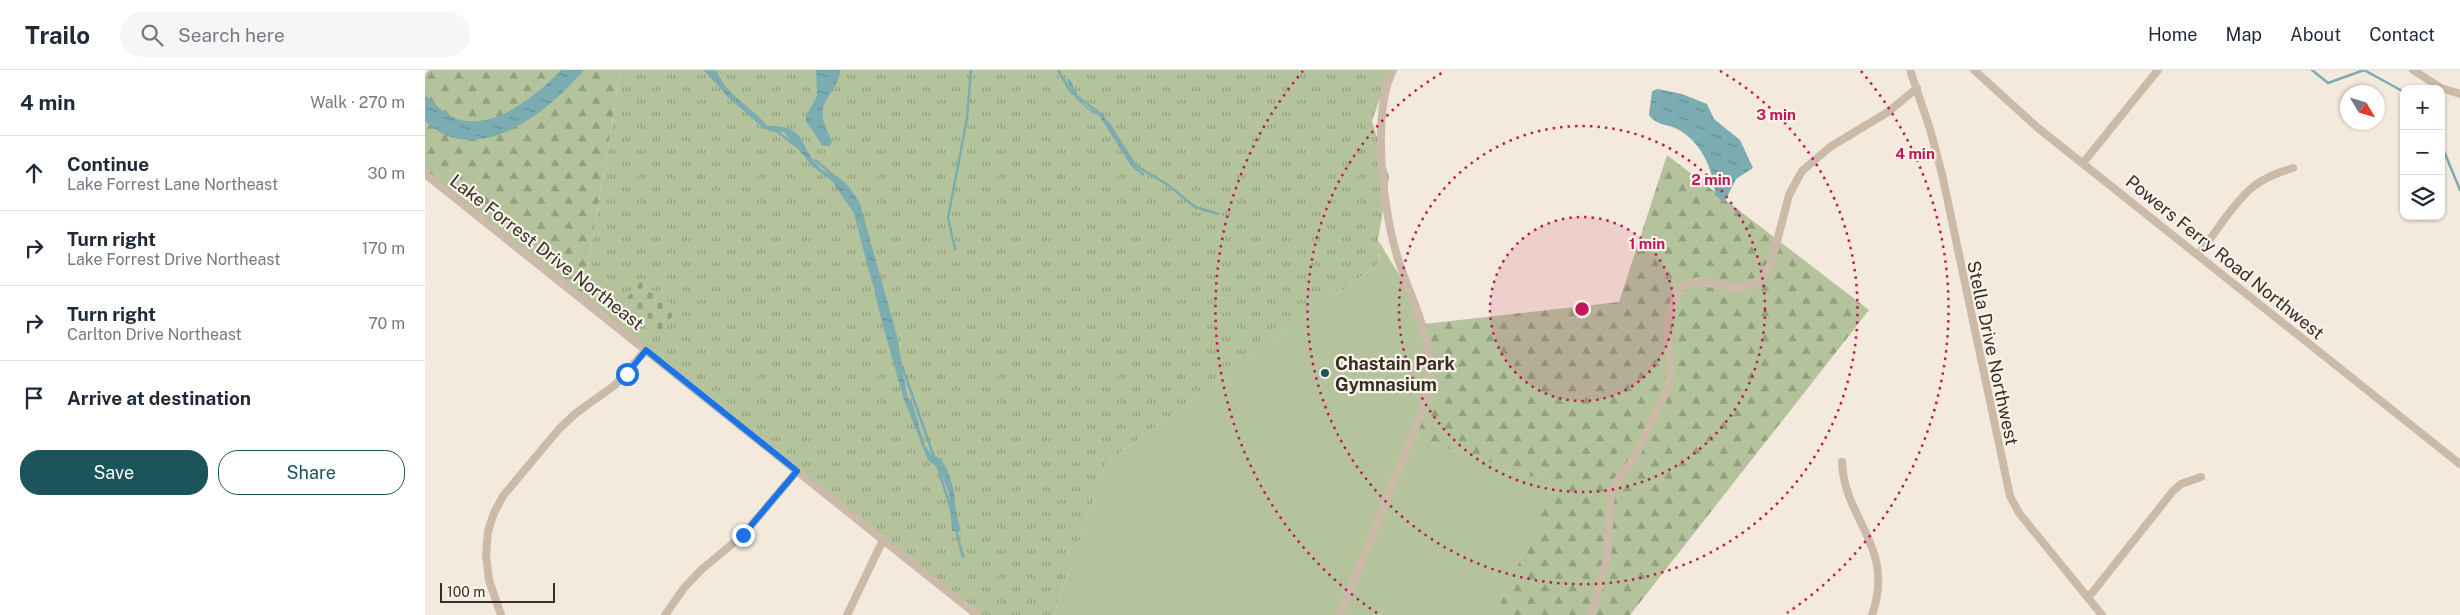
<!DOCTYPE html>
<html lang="en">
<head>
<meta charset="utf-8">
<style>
  :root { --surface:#fff; --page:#f6f6f7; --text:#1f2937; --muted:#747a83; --line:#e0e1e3; --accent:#1c545b }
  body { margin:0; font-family:"Public Sans",sans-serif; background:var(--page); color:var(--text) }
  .controls { position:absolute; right:15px; top:15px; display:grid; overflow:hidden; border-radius:10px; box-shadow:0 1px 4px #0004 }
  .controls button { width:45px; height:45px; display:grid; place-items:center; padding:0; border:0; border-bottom:1px solid var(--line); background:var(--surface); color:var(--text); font:25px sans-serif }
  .compass { position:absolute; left:1915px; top:15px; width:45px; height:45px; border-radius:50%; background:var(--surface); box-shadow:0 1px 4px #0004; rotate:128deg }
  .scale { position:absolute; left:15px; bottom:12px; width:115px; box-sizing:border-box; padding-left:5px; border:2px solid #382e28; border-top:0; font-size:14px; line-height:18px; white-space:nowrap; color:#382e28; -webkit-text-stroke:4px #faf3e9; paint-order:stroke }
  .stop { position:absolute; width:15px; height:15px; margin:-11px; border:4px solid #1a73e8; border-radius:50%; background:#fff }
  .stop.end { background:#1a73e8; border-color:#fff; box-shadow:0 1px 5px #0008 }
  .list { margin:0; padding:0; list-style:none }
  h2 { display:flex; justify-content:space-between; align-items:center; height:65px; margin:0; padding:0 20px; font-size:21px }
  h2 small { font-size:16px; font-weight:400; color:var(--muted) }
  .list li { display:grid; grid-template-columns:32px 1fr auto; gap:15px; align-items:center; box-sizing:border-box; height:75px; padding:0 20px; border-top:1px solid var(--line) }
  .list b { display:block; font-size:19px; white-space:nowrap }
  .list p { margin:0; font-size:16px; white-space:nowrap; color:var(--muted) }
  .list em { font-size:16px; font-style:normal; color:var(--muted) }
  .actions { display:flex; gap:10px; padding:15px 20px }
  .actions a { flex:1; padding:11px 0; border:1px solid var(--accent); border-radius:20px; text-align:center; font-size:18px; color:var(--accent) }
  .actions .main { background:var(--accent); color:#fff }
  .icon { flex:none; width:28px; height:28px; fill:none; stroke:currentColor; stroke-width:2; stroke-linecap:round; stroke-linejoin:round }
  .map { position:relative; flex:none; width:2035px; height:545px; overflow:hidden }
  header { display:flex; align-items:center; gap:30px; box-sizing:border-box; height:70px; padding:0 25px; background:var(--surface); border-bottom:1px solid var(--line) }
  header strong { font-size:24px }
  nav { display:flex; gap:28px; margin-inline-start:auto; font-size:18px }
  .search { width:350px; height:45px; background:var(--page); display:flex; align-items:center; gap:12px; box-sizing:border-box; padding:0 18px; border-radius:28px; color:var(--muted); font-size:19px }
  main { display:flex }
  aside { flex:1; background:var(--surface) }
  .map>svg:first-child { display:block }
  .grass { fill:url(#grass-tufts) }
  .forest { fill:url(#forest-firs) }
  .cemetery { fill:url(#cemetery-stones) }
  .green { fill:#b4c39c }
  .water { fill:url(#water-ripples) }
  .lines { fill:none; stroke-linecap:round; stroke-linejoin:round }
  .stream { stroke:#7aacb1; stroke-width:2.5 }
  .minor { stroke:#ccbaa8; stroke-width:8 }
  .route { stroke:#1a73e8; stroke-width:6 }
  .ring { fill:none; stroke:#c2185b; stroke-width:2.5; stroke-dasharray:2.5 5 }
  .poi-dot { fill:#1c545b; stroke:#faf3e9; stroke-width:2 }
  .labels { text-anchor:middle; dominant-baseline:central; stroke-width:4.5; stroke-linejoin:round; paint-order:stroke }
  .street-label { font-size:18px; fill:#382e28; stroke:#faf3e9 }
  .poi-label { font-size:18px; font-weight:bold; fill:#382e28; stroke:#faf3e9; text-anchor:start }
  .centre { fill:#c2185b; stroke:#faf3e9; stroke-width:2.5 }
  .ring-label { font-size:15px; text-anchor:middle; font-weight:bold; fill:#c2185b; stroke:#faf3e9; stroke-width:4.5; stroke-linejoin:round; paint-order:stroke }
</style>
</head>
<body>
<header>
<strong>Trailo</strong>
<div class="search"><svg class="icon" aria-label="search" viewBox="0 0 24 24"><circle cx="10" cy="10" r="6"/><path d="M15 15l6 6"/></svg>Search here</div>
<nav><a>Home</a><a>Map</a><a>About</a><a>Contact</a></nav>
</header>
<main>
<aside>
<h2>4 min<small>Walk · 270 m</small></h2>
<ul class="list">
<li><svg class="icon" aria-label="ahead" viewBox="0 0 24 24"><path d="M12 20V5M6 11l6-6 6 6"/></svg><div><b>Continue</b><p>Lake Forrest Lane Northeast</p></div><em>30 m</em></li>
<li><svg class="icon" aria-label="right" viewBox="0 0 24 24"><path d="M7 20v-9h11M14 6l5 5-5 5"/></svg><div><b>Turn right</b><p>Lake Forrest Drive Northeast</p></div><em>170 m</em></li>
<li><svg class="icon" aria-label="right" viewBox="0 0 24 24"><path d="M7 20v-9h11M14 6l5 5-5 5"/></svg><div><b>Turn right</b><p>Carlton Drive Northeast</p></div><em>70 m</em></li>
<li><svg class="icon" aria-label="arrive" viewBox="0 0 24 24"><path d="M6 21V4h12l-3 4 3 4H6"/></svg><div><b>Arrive at destination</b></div></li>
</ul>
<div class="actions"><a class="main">Save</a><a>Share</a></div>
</aside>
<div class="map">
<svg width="2035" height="545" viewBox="0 0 2035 545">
  <defs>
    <pattern id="grass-tufts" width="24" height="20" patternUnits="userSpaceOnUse" patternTransform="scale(1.25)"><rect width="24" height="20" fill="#b4c39c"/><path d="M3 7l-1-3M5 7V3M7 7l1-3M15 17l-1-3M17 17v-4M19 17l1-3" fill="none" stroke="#939f7f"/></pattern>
    <pattern id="forest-firs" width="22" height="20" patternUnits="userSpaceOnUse" patternTransform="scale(1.25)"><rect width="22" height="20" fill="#b4c39c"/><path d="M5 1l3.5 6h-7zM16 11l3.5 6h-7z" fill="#939f7f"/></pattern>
    <pattern id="cemetery-stones" width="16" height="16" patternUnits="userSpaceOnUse" patternTransform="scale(1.25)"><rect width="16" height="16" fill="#b4c39c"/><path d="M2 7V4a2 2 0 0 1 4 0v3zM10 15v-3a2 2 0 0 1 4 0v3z" fill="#939f7f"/></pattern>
    <pattern id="water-ripples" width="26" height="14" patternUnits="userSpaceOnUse" patternTransform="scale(1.25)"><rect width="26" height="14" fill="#7aacb1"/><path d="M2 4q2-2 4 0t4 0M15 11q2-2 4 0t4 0" fill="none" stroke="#658c90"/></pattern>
  </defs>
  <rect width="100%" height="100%" fill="#f3e9dc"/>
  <path class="grass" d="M196 0H965L947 51 964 107 953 170 955 193 681 393 629 545H554L157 231Z"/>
  <path class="forest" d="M4 0H196L157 231 0 105V5Z
    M1242 85 1444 240 1205 545H1070L1129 414 991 368 1004 328 999 254 1194 232Z"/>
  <path class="cemetery" d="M216 211 253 239 232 266 195 237Z"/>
  <path class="green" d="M953 170 996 241 1004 328 991 368 1130 414 1070 545H629L681 393 955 193Z"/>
  <path class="water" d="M136 0H159C130 34 75 82 26 67 16 64 8 58 0 51V25C10 34 22 46 35 50 72 59 113 24 136 0Z
    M282 0 292 1C301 26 327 36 342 56 385 54 373 81 399 101 403 104 409 104 413 107 423 113 429 124 435 134L472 266 482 326 488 335 499 374 506 384 516 389 523 401 529 421 531 442 536 462 527 461 524 423 515 400 503 390 479 330 454 241 434 151 407 111 388 97 359 62H347L338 58 301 25Z
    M391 0H415C415 17 394 31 398 48 399 56 404 63 407 71L405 76 397 75 381 51V46L392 26Z
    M644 8C654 24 654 39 677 43L709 96 720 104 718 106 706 96 674 45 667 43 651 29 642 10Z
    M1233 19 1257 24 1282 34 1289 49 1315 70 1328 98 1311 109 1300 131H1297L1290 125C1289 100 1275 70 1252 59 1241 54 1231 55 1224 45L1227 21Z"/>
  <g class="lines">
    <path class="stream" d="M280 0 297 18
      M633 0 646 22 677 45
      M1887 0 1903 13 1939 0
      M1939 0 1979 22
      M682 51 710 95 743 115 770 137 793 144
      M350 60 374 78
      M2016 74 2035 120
      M390 90 409 106
      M430 143 449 215
      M530 179 523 148 542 48 546 0
      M477 296 509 387
      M512 395 526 439
      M531 459 538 487"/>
    <path class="minor" d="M1485 0 1505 59 1517 104 1585 426 1594 443 1677 545
      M1549 0 1613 58 2035 394
      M1988 0 2016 18 2035 24
      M1658 93 1733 0
      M0 104 552 545
      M1773 185C1790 164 1809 132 1829 116 1841 107 1854 102 1868 98
      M1417 392C1419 450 1471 477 1447 545
      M1663 528 1748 421 1756 414 1776 407
      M76 545 64 510 61 485 63 461 69 443 78 426 134 359 151 343 190 315 221 280
      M240 545 259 518 276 500 318 465 372 401
      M422 545 458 470
      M915 545 998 339C1015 277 993 248 974 192 958 145 946 44 968 0
      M1166 545 1182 489 1186 422 1192 411 1209 389 1244 316 1246 298 1241 256 1253 221 1262 214 1272 211 1312 218 1325 215 1336 209 1346 194 1364 125 1377 101 1405 77 1463 42 1492 18"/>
  </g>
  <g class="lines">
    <path class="route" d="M202 304 221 280 372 401 318 465"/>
  </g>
  <circle cx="1157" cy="239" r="92" fill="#c2185b" fill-opacity=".12"/>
  <g class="ring">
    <circle cx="1157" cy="239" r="92"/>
    <circle cx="1157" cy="239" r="183"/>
    <path d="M1295 1A275 275 0 1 1 1020 1"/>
    <path d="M952 543A367 367 0 0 1 878 1M1436 1A367 367 0 0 1 1362 543"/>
  </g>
  <circle class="poi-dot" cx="900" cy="303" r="5"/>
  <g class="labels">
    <g class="street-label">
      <text transform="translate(122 182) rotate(38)">Lake Forrest Drive Northeast</text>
      <text transform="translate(1800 187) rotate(39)">Powers Ferry Road Northwest</text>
      <text transform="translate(1568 283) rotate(78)">Stella Drive Northwest</text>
    </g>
    <g class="poi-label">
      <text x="910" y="293">Chastain Park<tspan x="910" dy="21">Gymnasium</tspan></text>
    </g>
  </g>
  <circle cx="1157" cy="239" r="8" class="centre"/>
  <g class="ring-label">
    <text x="1351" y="50">3 min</text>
    <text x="1490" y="89">4 min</text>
    <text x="1286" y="115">2 min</text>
    <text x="1222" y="179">1 min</text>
  </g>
</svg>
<div class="controls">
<button>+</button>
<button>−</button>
<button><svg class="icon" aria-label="layers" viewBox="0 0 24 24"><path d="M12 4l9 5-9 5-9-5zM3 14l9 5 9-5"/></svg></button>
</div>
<svg class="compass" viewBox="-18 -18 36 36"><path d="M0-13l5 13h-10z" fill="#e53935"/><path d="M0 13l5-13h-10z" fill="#747a83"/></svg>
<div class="scale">100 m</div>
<div class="stop" style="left:202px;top:304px"></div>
<div class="stop end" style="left:318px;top:465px"></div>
</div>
</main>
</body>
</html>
